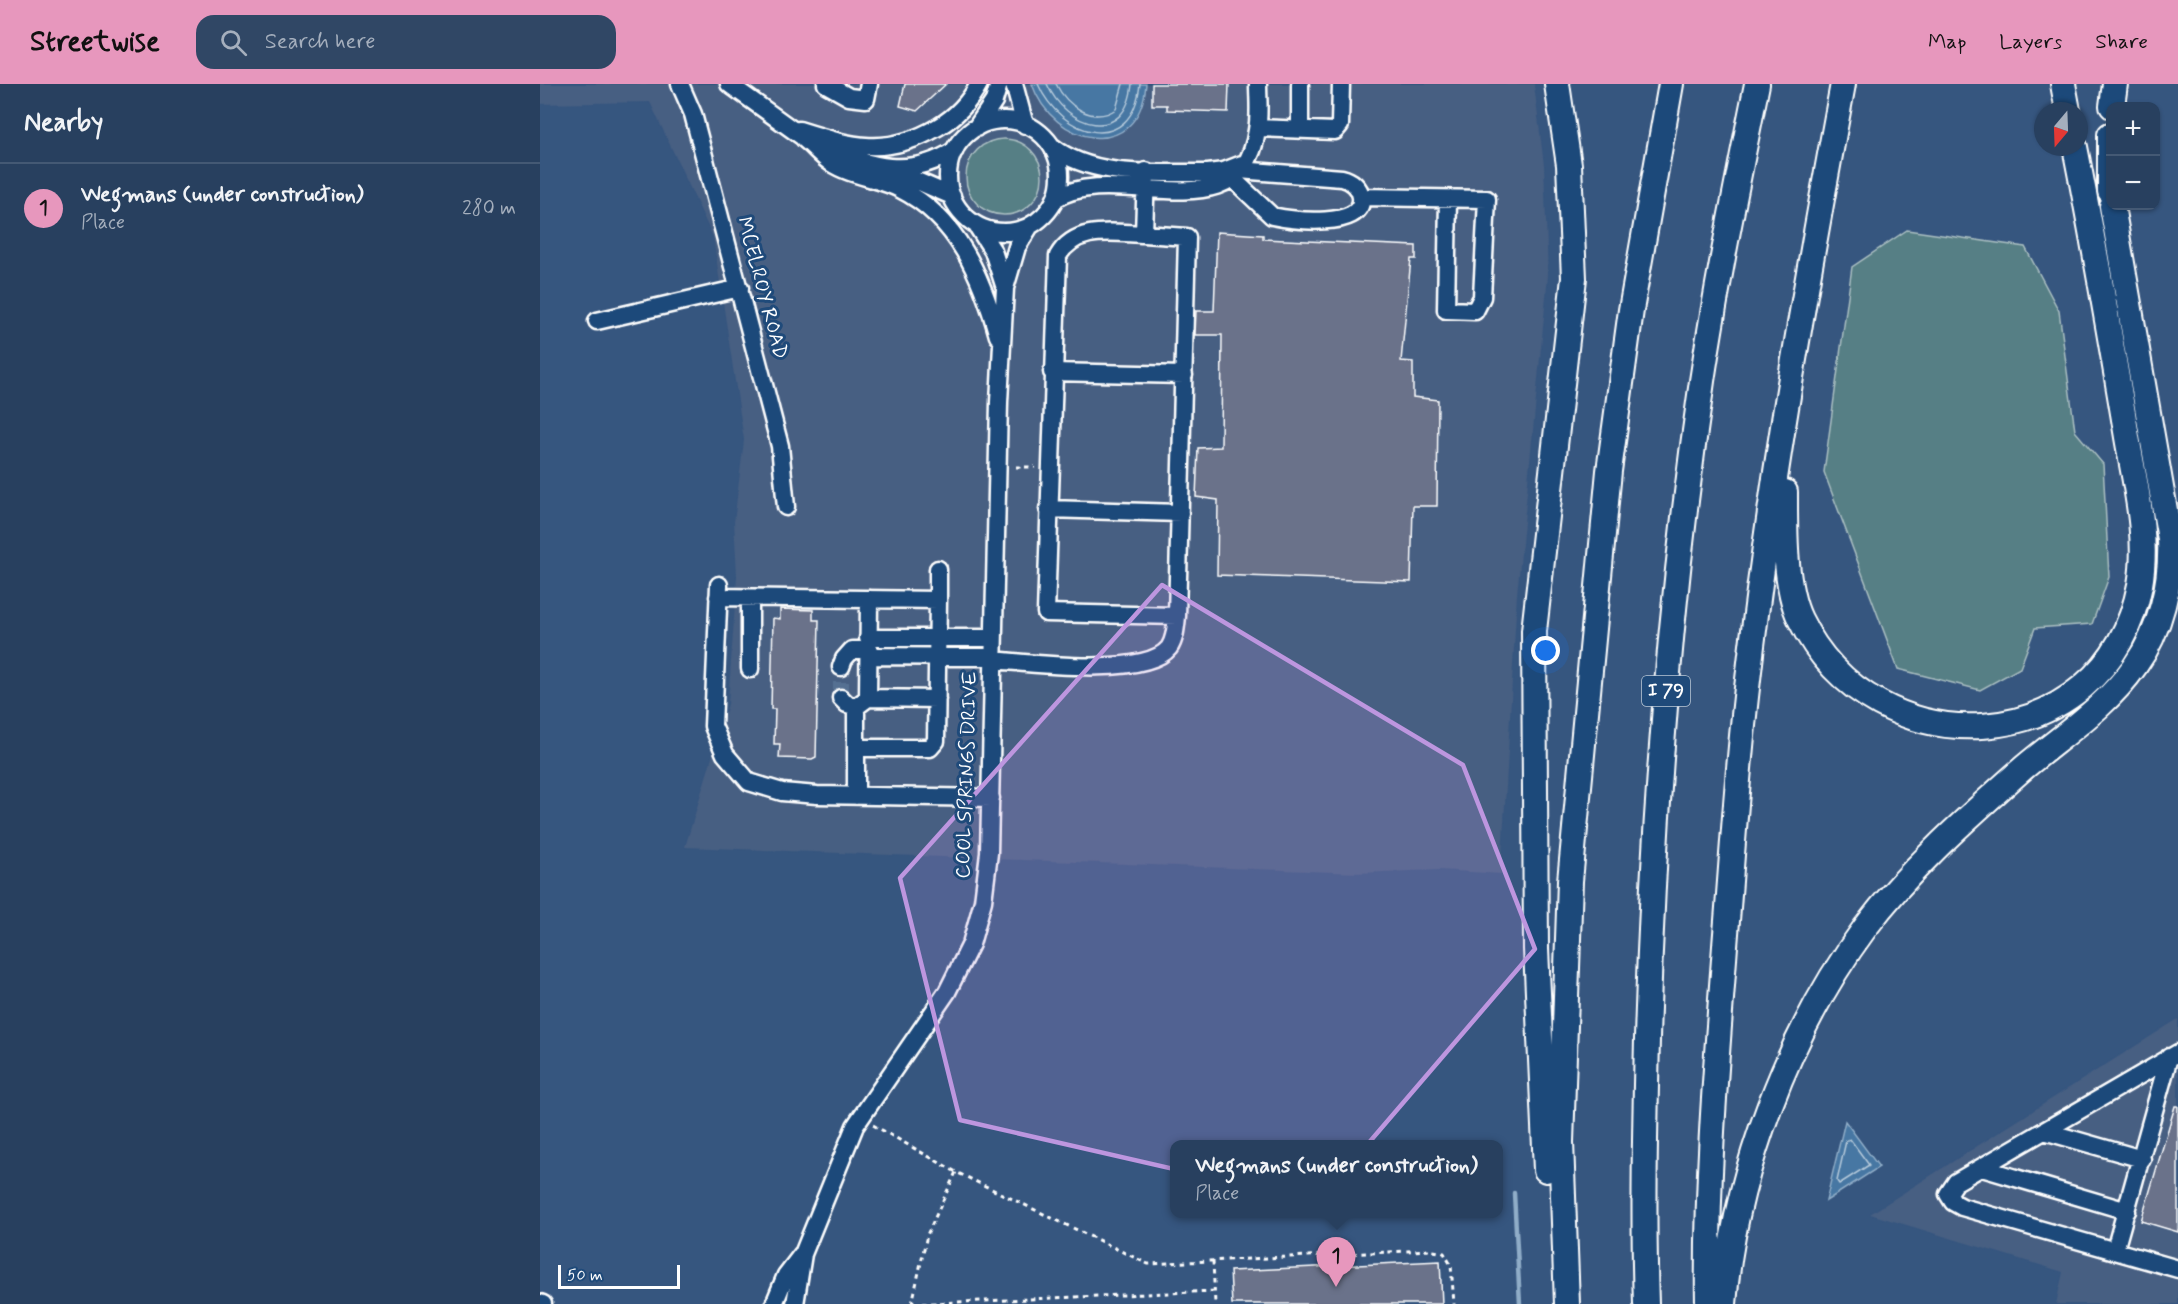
<!DOCTYPE html>
<html lang="en">
<head>
<meta charset="utf-8">
<style>
  :root { --surface:#28405f; --page:#304765; --text:#f1f3f6; --muted:#a5afbd; --line:#445974; --accent:#e797bd }
  body { margin:0; font-family:Mynerve,sans-serif; background:var(--page); color:var(--text) }
  .controls { position:absolute; right:18px; top:18px; display:grid; overflow:hidden; border-radius:12px; box-shadow:0 2px 4px #0004 }
  .controls button { width:54px; height:54px; display:grid; place-items:center; padding:0; border:0; border-bottom:2px solid var(--line); background:var(--surface); color:var(--text); font:30px sans-serif }
  .compass { position:absolute; left:1494px; top:18px; width:54px; height:54px; border-radius:50%; background:var(--surface); box-shadow:0 2px 4px #0004; rotate:199deg }
  .scale { position:absolute; left:18px; bottom:15px; width:122px; box-sizing:border-box; padding-left:6px; border:3px solid #fff; border-top:0; font-size:16px; line-height:21px; white-space:nowrap; color:#fff; -webkit-text-stroke:4px #1f4a7a; paint-order:stroke }
  .you { position:absolute; left:1006px; top:567px; width:21px; height:21px; margin:-15px; border:4px solid #fff; border-radius:50%; background:#1a73e8; box-shadow:0 0 0 9px #1a73e833 }
  .badge { display:grid; place-items:center; width:39px; height:39px; border-radius:50%; background:var(--accent); color:#111; font-size:20px; font-weight:700 }
  .pin { position:absolute; translate:-50% -50px; filter:drop-shadow(0 2px 3px #0008) }
  .pin::after { content:''; position:absolute; top:32px; width:21px; height:18px; background:inherit; clip-path:polygon(0 0,100% 0,50% 100%) }
  .popup { position:absolute; left:630px; top:1056px; width:333px; height:78px; box-sizing:border-box; display:grid; place-content:center; border-radius:12px; background:var(--surface); filter:drop-shadow(0 2px 4px #0005); font-size:20px; white-space:nowrap; color:var(--muted) }
  .popup b { font-size:22px; color:var(--text) }
  .popup::after { content:''; position:absolute; left:50%; top:100%; margin-left:-12px; border:12px solid transparent; border-top-color:var(--surface) }
  .list { margin:0; padding:0; list-style:none }
  h2 { display:flex; justify-content:space-between; align-items:center; height:78px; margin:0; padding:0 24px; font-size:26px }
  h2 small { font-size:20px; font-weight:400; color:var(--muted) }
  .list li { display:grid; grid-template-columns:39px 1fr auto; gap:18px; align-items:center; box-sizing:border-box; height:90px; padding:0 24px; border-top:2px solid var(--line) }
  .list b { display:block; font-size:22px; white-space:nowrap }
  .list p { margin:0; font-size:20px; white-space:nowrap; color:var(--muted) }
  .list em { font-size:20px; font-style:normal; color:var(--muted) }
  .icon { flex:none; width:33px; height:33px; fill:none; stroke:currentColor; stroke-width:2; stroke-linecap:round; stroke-linejoin:round }
  .map { position:relative; flex:none; width:1638px; height:1220px; overflow:hidden }
  header { display:flex; align-items:center; gap:36px; box-sizing:border-box; height:84px; padding:0 30px; background:var(--accent); color:#111 }
  header strong { font-size:28px }
  nav { display:flex; gap:33px; margin-inline-start:auto; font-size:21px }
  .search { width:420px; height:54px; background:var(--page); display:flex; align-items:center; gap:15px; box-sizing:border-box; padding:0 21px; border-radius:18px; color:var(--muted); font-size:22px }
  main { display:flex }
  aside { flex:1; background:var(--surface) }
  .map>svg:first-child { display:block }
  .built { fill:#465e82 }
  .green { fill:#577f85; stroke:#abbfc2; stroke-width:1.5 }
  .water { fill:#4677a3; stroke:#90adc8; stroke-width:1.5 }
  .lines { fill:none; stroke-linecap:round; stroke-linejoin:round }
  .shore { stroke:#b5c9da; stroke-width:1.5 }
  .stream { stroke:#90adc8; stroke-width:4.5 }
  .building { fill:#6a728a; stroke:#fff; stroke-width:1.5 }
  .minor-tunnel { stroke:#546f92; stroke-width:16; stroke-dasharray:16 8; stroke-linecap:butt }
  .minor-casing { stroke:#fff; stroke-width:21 }
  .highway-casing { stroke:#fff; stroke-width:28 }
  .path { stroke:#fff; stroke-width:3; stroke-dasharray:4.5 4.5; stroke-linecap:butt }
  .minor { stroke:#1f4a7a; stroke-width:16 }
  .highway { stroke:#1f4a7a; stroke-width:24 }
  .marked { fill:#bd96df; fill-opacity:0.2; stroke:#bd96df; stroke-width:4.5; stroke-linejoin:round }
  .labels { text-anchor:middle; dominant-baseline:central; stroke-width:6; stroke-linejoin:round; paint-order:stroke }
  .shield { fill:#1f4a7a; stroke:#bcc9d7; stroke-width:1.5 }
  .shield-label { font-size:18px; font-weight:bold; fill:#fff }
  .street-label { font-size:20px; fill:#fff; stroke:#1f4a7a }
</style>
</head>
<body>
<header>
<strong>Streetwise</strong>
<div class="search"><svg class="icon" aria-label="search" viewBox="0 0 24 24"><circle cx="10" cy="10" r="6"/><path d="M15 15l6 6"/></svg>Search here</div>
<nav><a>Map</a><a>Layers</a><a>Share</a></nav>
</header>
<main>
<aside>
<h2>Nearby<small></small></h2>
<ul class="list">
<li><span class="badge">1</span><div><b>Wegmans (under construction)</b><p>Place</p></div><em>280 m</em></li>
</ul>
</aside>
<div class="map">
<svg width="1638" height="1220" viewBox="0 0 1638 1220">
  <rect width="100%" height="100%" fill="#36567f"/>
  <filter id="ink" filterUnits="userSpaceOnUse"><feTurbulence type="fractalNoise" baseFrequency=".0167" numOctaves="2"/><feDisplacementMap in="SourceGraphic" scale="12" xChannelSelector="R" yChannelSelector="G"/><feConvolveMatrix kernelMatrix="1 2 1 2 8 2 1 2 1" color-interpolation-filters="sRGB"/></filter>
  <g filter="url(#ink)">
    <path class="built" d="M0 0H994L1004 81 1008 192 977 511 961 790 899 786 817 789 145 763 188 620 197 492 194 438 204 356 173 153 110 18 0 20Z
      M1638 935V1220H1516L1523 1188 1330 1130Z"/>
    <path class="green" d="M426 93a38 38 0 1 1 76 0a38 38 0 1 1-76 0Z
      M1367 146 1485 163 1519 227 1535 347 1563 380 1569 493 1552 540 1495 544 1480 584 1440 606 1358 585 1284 388 1312 183Z"/>
    <path class="water" d="M492 0H606C599 80 513 62 492 0Z
      M1305 1037 1339 1083 1286 1117Z"/>
    <g class="lines">
      <path class="shore" d="M498 0C521 53 592 74 600 0
        M507 0C526 44 586 62 592 0
        M516 0C527 22 553 41 576 25L583 0
        M1310 1055 1329 1081 1299 1100 1297 1097 1306 1057Z"/>
      <path class="stream" d="M974 1109 980 1220"/>
    </g>
    <path class="building" d="M365 0H406L377 27 360 22Z
      M612 0H689L688 28 627 26V21H612Z
      M677 148 723 151V155L876 162V175H871L861 277 873 278V313L898 316 897 422H873L871 498 677 491 678 416 656 413 658 364 681 363 682 251H655L656 227H674Z
      M240 525 273 526V536H279L276 673 272 675 239 674 240 660H234L235 625H231L233 534 240 535Z
      M1635 1022H1638V1148L1601 1137Z
      M900 1177 902 1220H692L690 1187Z"/>
    <g class="lines">
      <path class="minor-tunnel" d="M301 614V583"/>
      <defs>
        <path id="minor" d="M140 0 153 30 240 362 246 423
          M189 0 271 59
          M286 0 309 13 326 15 329 0
          M474 0 485 41
          M408 92a56 56 0 1 1 112 0a56 56 0 1 1-112 0Z
          M436 44 454 17 459 0
          M718 44 795 47 800 41 801 0
          M259 46C313 63 347 73 398 43 417 32 429 19 439 0
          M760 46V0
          M264 55C273 62 281 72 291 79 311 92 338 94 360 105 418 134 442 194 458 252
          M284 63C330 83 370 95 415 66
          M513 63C554 95 618 88 668 89L684 87 702 80
          M606 87 604 150C573 149 536 141 518 172L506 529 637 532
          M338 88 377 97 412 112
          M692 94 732 132C751 136 825 146 821 113 820 103 811 96 802 94L699 86
          M821 113 947 115 942 213 935 227 906 226 908 115
          M515 115C576 76 702 154 717 46 720 31 718 15 718 0
          M437 142 453 167 464 201
          M57 237 200 204
          M512 288 644 291
          M508 425 640 429
          M398 485V516
          M179 501 173 642 185 670 209 698 242 708 277 711 451 714
          M178 513 398 516 396 657 390 664H316V712
          M328 554H453
          M328 572 453 573
          M453 576C490 579 605 594 629 564 635 556 636 542 637 532L647 153 604 150
          M301 583 304 575 312 566H328
          M210 585V514
          M301 614 307 620 316 623
          M328 614 397 615
          M316 664V623L328 614 329 515
          M1638 969 1416 1098 1408 1110 1413 1118 1422 1123 1638 1185
          M1504 1047 1602 1075
          M1442 1084 1587 1127
          M1575 1166 1629 973
          M0 1219 3 1220
          M234 1220 246 1191 262 1170
          M255 1220 263 1170 315 1042 407 908 431 860 443 817 449 769 459 318 465 204 477 163 490 142"/>
        <path id="highway" d="M1523 0 1528 27
          M1572 22 1575 0
          M1570 51V107
          M1245 408C1245 445 1244 502 1260 535 1334 688 1566 678 1600 501 1609 450 1594 397 1586 347 1570 252 1554 158 1535 63
          M1006 1086 996 865 994 547 1034 194 1029 81 1017 0
          M1027 1220 1021 1058 1030 797 1069 387 1091 226 1131 0
          M1106 1220C1103 1131 1105 1043 1107 955 1113 735 1130 515 1162 297 1177 198 1197 99 1217 0
          M1168 1220C1166 1101 1176 981 1185 862 1192 776 1197 690 1207 604 1230 401 1266 200 1303 0
          M1184 1220C1194 1092 1248 948 1325 844 1369 785 1425 736 1480 687 1518 654 1566 624 1595 582 1621 546 1632 498 1630 455L1572 122"/>
      </defs>
      <use href="#minor" class="minor-casing"/>
      <use href="#highway" class="highway-casing"/>
      <path class="path" d="M476 383H495
        M333 1041 416 1088 608 1180 888 1166 904 1169 911 1181 914 1220
        M673 1177 675 1220
        M372 1220 387 1151 416 1088
        M373 1220 675 1207"/>
      <use href="#minor" class="minor"/>
      <use href="#highway" class="highway"/>
    </g>
  </g>
  <path class="marked" d="M622 501 923 681 995 865 778 1118 420 1036 360 794Z"/>
  <g class="labels">
    <rect class="shield" x="1102" y="592" width="48" height="30" rx="4.5"/>
    <g class="shield-label">
      <text x="1126" y="607">I 79</text>
    </g>
    <g class="street-label">
      <text transform="translate(222 204) rotate(75)">MCELROY ROAD</text>
      <text transform="translate(427 691) rotate(-88)">COOL SPRINGS DRIVE</text>
    </g>
  </g>
</svg>
<div class="controls">
<button>+</button>
<button>−</button>
</div>
<svg class="compass" viewBox="-18 -18 36 36"><path d="M0-13l5 13h-10z" fill="#e53935"/><path d="M0 13l5-13h-10z" fill="#a5afbd"/></svg>
<div class="scale">50 m</div>
<div class="you"></div>
<div class="pin badge" style="left:796px;top:1203px">1</div>
<div class="popup"><b>Wegmans (under construction)</b>Place</div>
</div>
</main>
</body>
</html>
